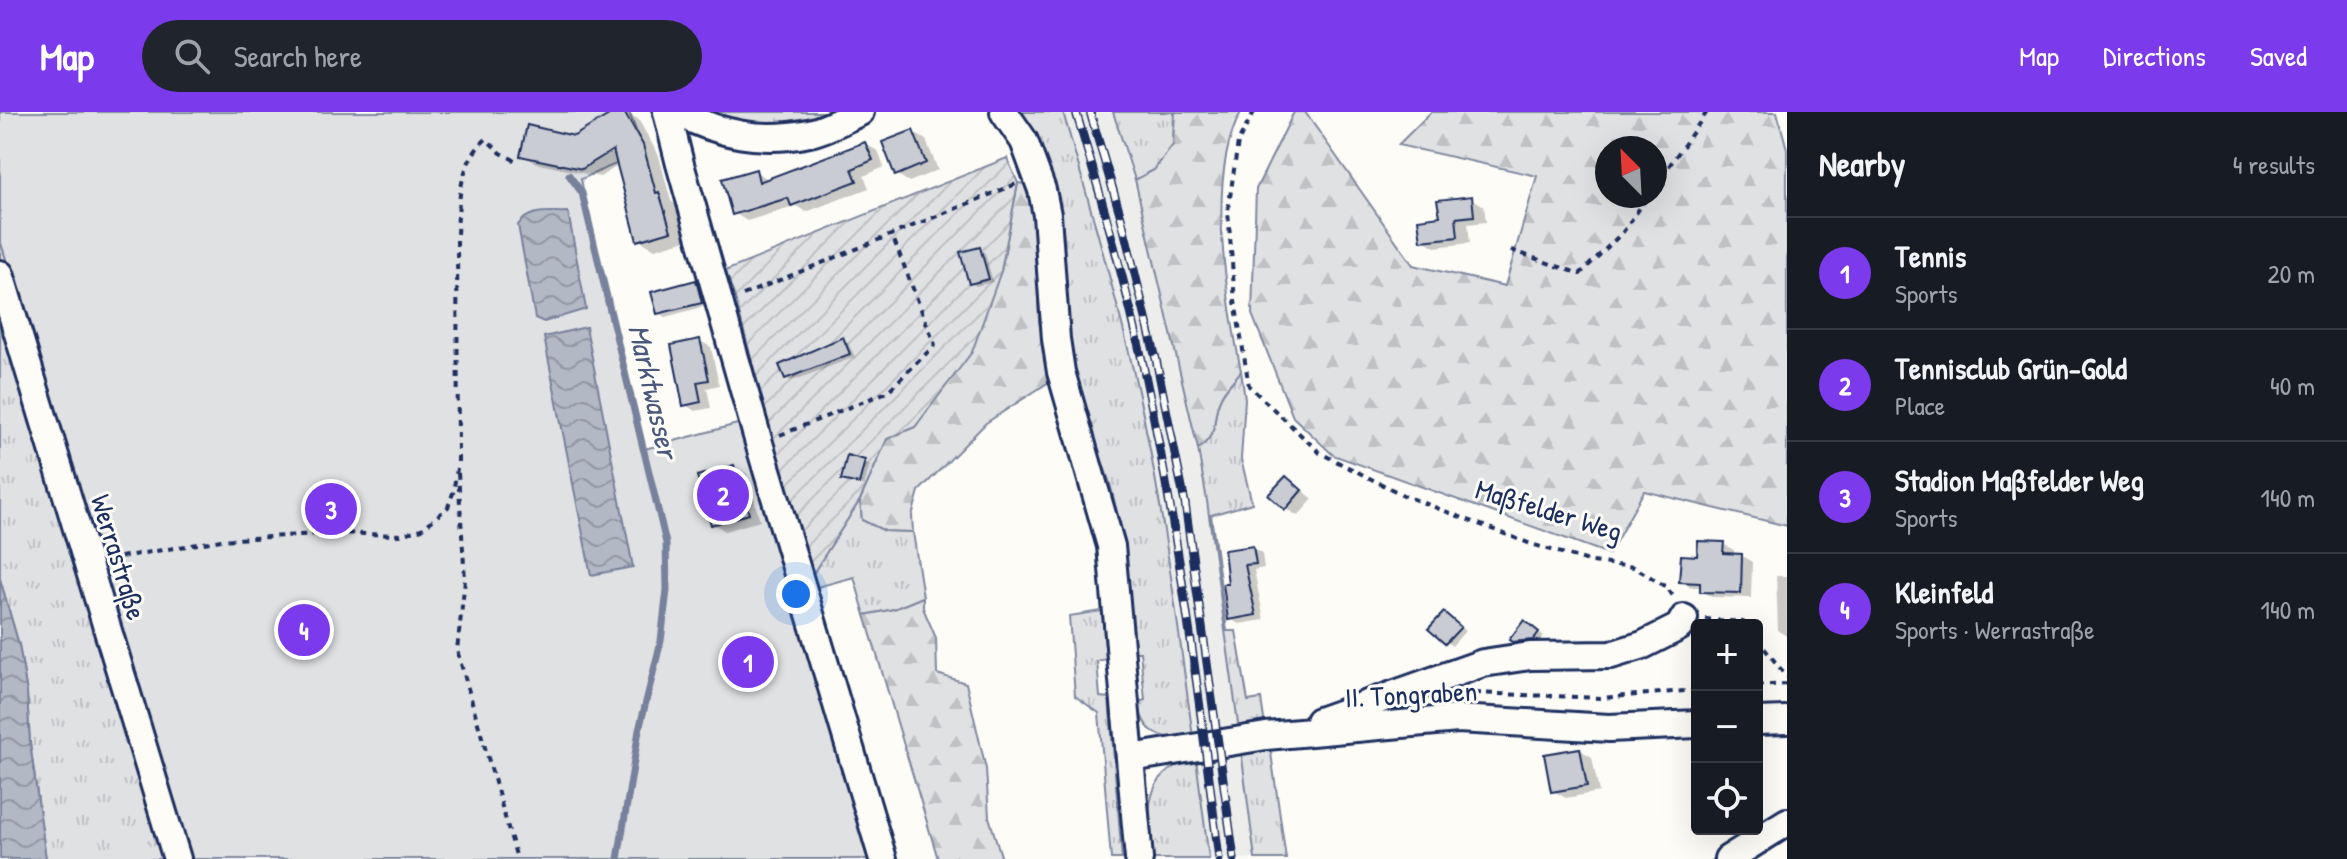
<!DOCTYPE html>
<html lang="en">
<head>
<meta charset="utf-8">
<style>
  :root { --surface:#171b24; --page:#20242c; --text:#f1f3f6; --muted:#9ea1a6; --line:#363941; --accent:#7c3aed }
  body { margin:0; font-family:"Patrick Hand",sans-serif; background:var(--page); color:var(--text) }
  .controls { position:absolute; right:24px; bottom:24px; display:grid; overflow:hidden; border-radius:8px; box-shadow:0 8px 32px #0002 }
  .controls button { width:72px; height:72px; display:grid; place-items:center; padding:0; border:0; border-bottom:2px solid var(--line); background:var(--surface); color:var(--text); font:40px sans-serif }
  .compass { position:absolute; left:1595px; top:24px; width:72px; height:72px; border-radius:50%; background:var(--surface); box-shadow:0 8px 32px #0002; rotate:336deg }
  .you { position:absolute; left:796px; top:482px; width:28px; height:28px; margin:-20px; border:6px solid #fff; border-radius:50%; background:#1a73e8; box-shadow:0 0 0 12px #1a73e833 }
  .badge { display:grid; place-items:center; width:52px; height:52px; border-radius:50%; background:var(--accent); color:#fff; font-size:26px; font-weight:700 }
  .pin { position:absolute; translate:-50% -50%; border:4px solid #fff; box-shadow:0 2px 8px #0006 }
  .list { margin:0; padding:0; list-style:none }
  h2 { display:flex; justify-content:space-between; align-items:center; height:104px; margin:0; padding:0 32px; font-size:34px }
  h2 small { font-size:26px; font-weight:400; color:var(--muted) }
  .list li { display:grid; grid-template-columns:52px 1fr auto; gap:24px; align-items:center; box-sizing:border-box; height:112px; padding:0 32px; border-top:2px solid var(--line) }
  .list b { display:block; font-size:30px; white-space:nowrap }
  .list p { margin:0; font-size:26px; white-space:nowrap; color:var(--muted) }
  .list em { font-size:26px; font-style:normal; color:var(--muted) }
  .icon { flex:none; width:44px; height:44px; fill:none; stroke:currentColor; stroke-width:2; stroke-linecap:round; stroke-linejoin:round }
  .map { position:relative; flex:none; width:1787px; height:747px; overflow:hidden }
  header { display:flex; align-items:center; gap:48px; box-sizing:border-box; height:112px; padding:0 40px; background:var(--accent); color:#fff }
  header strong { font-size:38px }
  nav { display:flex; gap:44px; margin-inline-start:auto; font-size:28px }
  .search { width:560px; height:72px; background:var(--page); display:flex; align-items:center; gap:20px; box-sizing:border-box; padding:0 28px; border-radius:44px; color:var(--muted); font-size:30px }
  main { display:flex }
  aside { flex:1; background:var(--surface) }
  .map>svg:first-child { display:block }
  .built { fill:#edeeec }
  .grass { fill:url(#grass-tufts); stroke:#7e88a0; stroke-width:2 }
  .forest { fill:url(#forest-firs); stroke:#7e88a0; stroke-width:2; fill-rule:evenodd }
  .garden { fill:url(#garden-furrows); stroke:#7e88a0; stroke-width:2 }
  .pitch { fill:#e0e1e3; stroke:#7e88a0; stroke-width:2 }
  .water { fill:url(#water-waves); stroke:#76819c; stroke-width:2 }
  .shadow { fill:#0003 }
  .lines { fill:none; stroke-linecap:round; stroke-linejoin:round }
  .stream { stroke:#76819c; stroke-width:7 }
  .building { fill:#c9ccd3; stroke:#1b2f5e; stroke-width:2 }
  .minor-casing { stroke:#1b2f5e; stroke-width:32 }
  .path { stroke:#1b2f5e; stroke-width:4; stroke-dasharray:6 6; stroke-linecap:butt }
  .minor { stroke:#fdfcf7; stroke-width:26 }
  .rail-casing { stroke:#1b2f5e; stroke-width:9 }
  .rail { stroke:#fdfcf7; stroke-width:6; stroke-dasharray:18; stroke-linecap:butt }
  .labels { text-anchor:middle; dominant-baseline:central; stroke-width:6; stroke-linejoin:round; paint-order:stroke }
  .street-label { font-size:28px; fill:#1b2f5e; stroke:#fdfcf7 }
  .water-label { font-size:30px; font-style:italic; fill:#49587d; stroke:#fdfcf7 }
</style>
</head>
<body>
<header>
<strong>Map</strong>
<div class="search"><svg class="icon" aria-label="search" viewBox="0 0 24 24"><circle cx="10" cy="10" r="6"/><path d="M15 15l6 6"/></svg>Search here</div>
<nav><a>Map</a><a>Directions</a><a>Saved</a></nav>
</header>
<main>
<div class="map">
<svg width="1787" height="747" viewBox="0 0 1787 747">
  <defs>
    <pattern id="grass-tufts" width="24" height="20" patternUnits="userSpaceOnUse" patternTransform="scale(2)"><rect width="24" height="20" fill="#e0e1e3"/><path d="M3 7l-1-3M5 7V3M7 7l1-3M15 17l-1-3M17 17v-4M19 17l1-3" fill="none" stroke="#c0c1c5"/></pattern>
    <pattern id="forest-firs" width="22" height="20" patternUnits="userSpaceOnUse" patternTransform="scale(2)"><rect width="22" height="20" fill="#e0e1e3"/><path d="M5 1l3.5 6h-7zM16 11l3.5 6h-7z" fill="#c0c1c5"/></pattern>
    <pattern id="garden-furrows" width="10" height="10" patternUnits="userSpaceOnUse" patternTransform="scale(2)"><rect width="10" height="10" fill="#e0e1e3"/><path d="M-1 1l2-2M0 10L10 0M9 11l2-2" fill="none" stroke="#c0c1c5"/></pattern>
    <pattern id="water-waves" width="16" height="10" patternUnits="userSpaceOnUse" patternTransform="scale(2)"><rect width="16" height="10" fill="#b3b8c5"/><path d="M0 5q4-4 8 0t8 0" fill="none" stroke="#9196a3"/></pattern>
  </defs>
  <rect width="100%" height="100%" fill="#fdfcf7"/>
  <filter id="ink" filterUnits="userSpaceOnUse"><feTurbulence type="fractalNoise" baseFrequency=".0125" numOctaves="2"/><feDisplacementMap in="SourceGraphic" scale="16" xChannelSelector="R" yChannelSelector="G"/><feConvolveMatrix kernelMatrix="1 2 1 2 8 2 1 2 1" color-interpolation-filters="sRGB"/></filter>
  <g filter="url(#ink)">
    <path class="built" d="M1063 0H1113L1150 127 1198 337 1207 389 1255 747H1209L1165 414 1133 254Z"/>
    <path class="grass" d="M713 0H825C790 14 748 15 713 0Z
      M1020 0H1063C1087 84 1112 168 1132 253 1161 375 1176 500 1193 625 1163 628 1143 624 1138 590L1145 588 1140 540H1134L1126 446 1119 409 1110 371 1075 274 1039 36 1026 8Z
      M1113 0H1174L1173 33 1154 58 1135 68Z
      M0 128 101 448 191 747H46L30 631 27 581 19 533 0 467Z
      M1241 259 1245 287 1241 347 1252 391 1211 403 1227 519H1236L1248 589 1261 587 1265 614 1239 619 1207 389 1198 337C1222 319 1210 306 1221 285 1225 276 1235 267 1241 259Z
      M860 388 862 408 885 419 913 420 923 485 894 497 865 503 854 465 810 477V466Z
      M1102 499 1106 547 1097 549 1100 585 1109 586 1122 747H1111L1099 601 1075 584 1069 504Z
      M1263 635 1271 641 1286 747H1255L1241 638Z
      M1196 647 1209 747H1153C1150 736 1150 725 1149 714 1148 677 1158 656 1196 647Z"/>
    <path class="forest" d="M1175 0H1241C1205 66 1227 187 1241 259 1235 267 1225 276 1221 285 1210 306 1222 319 1198 337L1135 68 1154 58 1173 33Z
      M1294 0H1305L1413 153 1505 174 1537 64 1398 33 1431 0H1777L1787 37V414L1644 379 1609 442 1333 343 1293 305 1252 202 1256 77ZM1655 36V84H1607V36Z
      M1018 71 1024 72 1034 100 1039 209 1049 270 986 311 919 379 912 404 913 420 885 419 862 408 860 388 887 327 915 315 1001 159Z
      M923 485V496L936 526 937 562 966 571 986 657 989 705 1002 747H938L865 503 894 497Z"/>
    <path class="garden" d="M1007 46 1018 71 1001 159 972 240 915 315 887 327 860 388 810 466 735 186 725 159Z"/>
    <path class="pitch" d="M0 0H629L644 40 581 67 606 192 641 338 741 311 868 747H191L101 448 0 128Z"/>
    <path class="water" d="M568 100 586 197 544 210 535 206 518 113C530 96 549 101 568 100Z
      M586 215 633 455 591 463 544 225Z
      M0 467 19 533 27 581 30 631 46 747H0Z"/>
    <path class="shadow" d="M618 0H625L638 7 659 44 671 89 675 92 686 128 655 137 639 128 619 53 600 65 539 52 522 43 574 26Z
      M913 20 926 28 938 58 909 70 896 62Z
      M865 32 878 39 884 55 864 64 869 76 806 100 796 94 747 109 734 101 755 59 769 68Z
      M1471 86 1484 94 1486 110 1468 112 1470 131 1435 135 1423 128Z
      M979 138 985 141 993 170 976 174 971 171Z
      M695 170 701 174 706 194 665 205 659 201Z
      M843 227 848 231 855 245 792 269 786 266Z
      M700 229 711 235 719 273 707 276 711 296 695 299 684 292Z
      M864 350 870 353 864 374 844 367Z
      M734 355 747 362 760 409 725 419 713 411Z
      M1286 366 1298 374 1313 387 1298 404 1286 397Z
      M1723 432 1734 438 1733 444H1742L1752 450 1751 486 1712 485 1702 479V475H1691L1681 469 1699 446Z
      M1253 436 1262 441 1264 456 1254 458 1264 508 1239 512 1230 507 1231 473Z
      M1776 464H1787V524L1778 519Z
      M1450 506 1465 519 1452 534 1431 517Z
      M1530 514 1544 524 1539 530 1520 533 1512 527Z
      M1580 638 1592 645 1599 680 1566 686 1553 679Z"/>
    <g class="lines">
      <path class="stream" d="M569 63 582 81 666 431 667 478 661 529 639 618 618 747"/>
    </g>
    <path class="building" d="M614 0H624L643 33 656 81 659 80 671 119 637 129 613 38 582 57 520 44 527 13 574 24Z
      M913 18 926 51 895 64 882 30Z
      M865 30 873 48 852 57 857 69 791 94 788 86 732 103 722 67 756 57 759 70Z
      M1472 84 1474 104 1456 106 1458 125 1421 129 1418 107 1440 104 1437 88Z
      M980 135 989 167 969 172 960 140Z
      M696 168 702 191 657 202 651 180Z
      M843 225 850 242 785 267 779 253Z
      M700 227 709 268 697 270 701 290 683 294 671 233Z
      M847 343 865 348 859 372 841 368Z
      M734 353 749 402 711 413 697 364Z
      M1286 364 1302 378 1285 398 1268 383Z
      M1698 429 1724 430 1723 441 1742 442 1741 481 1700 480V471L1679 470 1681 443 1697 444Z
      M1253 434 1256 452 1245 453 1256 503 1228 508 1223 472H1228L1224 438Z
      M1444 500 1461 515 1445 532 1428 517Z
      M1524 508 1539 520 1533 528 1512 530 1509 528Z
      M1580 636 1587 674 1551 680 1544 642Z"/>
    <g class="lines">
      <defs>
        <path id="minor" d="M667 0 680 52 759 331 883 747
          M677 0C719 22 761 31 809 21 826 18 844 7 860 0
          M1004 0 1024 29 1042 78 1047 103 1056 227 1061 260 1111 434 1139 747
          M0 162 177 747
          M1319 609 1483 551 1530 544 1611 543 1643 533 1679 515 1684 506
          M1757 609 1787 608
          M1131 646 1266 624 1458 607 1609 616 1697 612
          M1728 747 1787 710"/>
      </defs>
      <use href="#minor" class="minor-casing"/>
      <path class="path" d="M1254 0 1238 30 1228 99 1235 189 1249 274 1320 341 1403 383 1531 432 1592 450 1634 455 1665 474 1675 486
        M1655 74 1707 0
        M1511 138 1580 162 1623 120 1648 84
        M743 183 1016 72
        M780 323 887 280 935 233 892 123
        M458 361 465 468 457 538 517 747
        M109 447 221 428 332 421 400 423 422 417 448 395 453 381 458 350 457 122C459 87 459 51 486 27L501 41 516 49
        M1705 507 1743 510 1746 513
        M1757 527 1787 565
        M1757 574 1787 572
        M1475 581 1601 586 1697 578"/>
      <use href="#minor" class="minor"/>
      <defs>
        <path id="rail" d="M1076 0C1101 84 1125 168 1143 253 1178 416 1199 582 1219 747
          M1090 0 1121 105 1156 247 1185 391 1234 747"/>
      </defs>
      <use href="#rail" class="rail-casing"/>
      <use href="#rail" class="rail"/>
    </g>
  </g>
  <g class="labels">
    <g class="street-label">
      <text transform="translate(1549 398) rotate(17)">Maßfelder Weg</text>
      <text transform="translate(119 445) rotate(73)">Werrastraße</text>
      <text transform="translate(1411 582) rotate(-3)">II. Tongraben</text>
    </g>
    <g class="water-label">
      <text transform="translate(654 279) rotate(77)">Marktwasser</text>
    </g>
  </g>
</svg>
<div class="controls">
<button>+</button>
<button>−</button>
<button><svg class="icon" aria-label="locate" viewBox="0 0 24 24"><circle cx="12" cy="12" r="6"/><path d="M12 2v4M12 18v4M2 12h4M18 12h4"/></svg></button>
</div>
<svg class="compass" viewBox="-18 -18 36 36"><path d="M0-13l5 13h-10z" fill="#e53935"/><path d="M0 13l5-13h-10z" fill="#9ea1a6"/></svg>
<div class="you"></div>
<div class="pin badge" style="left:748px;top:550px">1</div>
<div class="pin badge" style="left:723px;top:383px">2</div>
<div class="pin badge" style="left:331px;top:397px">3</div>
<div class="pin badge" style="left:304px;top:518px">4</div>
</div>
<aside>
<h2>Nearby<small>4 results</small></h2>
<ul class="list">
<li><span class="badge">1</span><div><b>Tennis</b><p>Sports</p></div><em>20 m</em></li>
<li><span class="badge">2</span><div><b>Tennisclub Grün-Gold</b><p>Place</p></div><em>40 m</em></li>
<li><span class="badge">3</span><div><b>Stadion Maßfelder Weg</b><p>Sports</p></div><em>140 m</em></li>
<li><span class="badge">4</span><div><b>Kleinfeld</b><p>Sports · Werrastraße</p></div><em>140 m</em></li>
</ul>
</aside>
</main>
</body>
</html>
